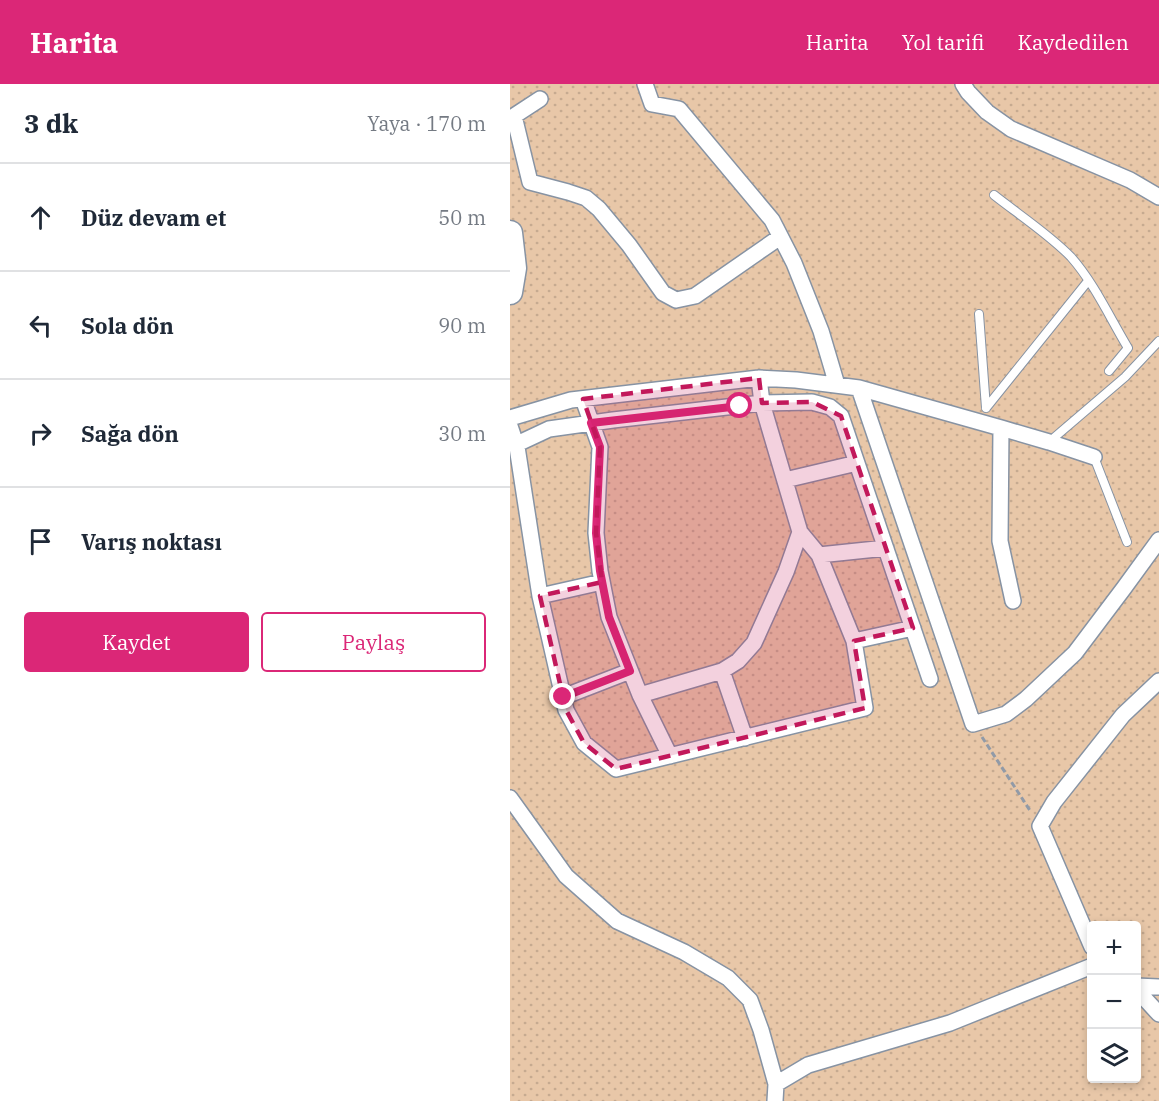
<!DOCTYPE html>
<html lang="tr">
<head>
<meta charset="utf-8">
<style>
  :root { --surface:#fff; --page:#f6f6f7; --text:#1f2937; --muted:#747a83; --line:#e0e1e3; --accent:#db2777 }
  body { margin:0; font-family:"IBM Plex Serif",serif; background:var(--page); color:var(--text) }
  .controls { position:absolute; right:18px; bottom:18px; display:grid; overflow:hidden; border-radius:6px; box-shadow:0 3px 9px #0003 }
  .controls button { width:54px; height:54px; display:grid; place-items:center; padding:0; border:0; border-bottom:2px solid var(--line); background:var(--surface); color:var(--text); font:30px sans-serif }
  .stop { position:absolute; width:18px; height:18px; margin:-14px; border:4px solid #db2777; border-radius:50%; background:#fff }
  .stop.end { background:#db2777; border-color:#fff; box-shadow:0 2px 6px #0008 }
  .list { margin:0; padding:0; list-style:none }
  h2 { display:flex; justify-content:space-between; align-items:center; height:78px; margin:0; padding:0 24px; font-size:26px }
  h2 small { font-size:20px; font-weight:400; color:var(--muted) }
  .list li { display:grid; grid-template-columns:39px 1fr auto; gap:18px; align-items:center; box-sizing:border-box; height:108px; padding:0 24px; border-top:2px solid var(--line) }
  .list b { display:block; font-size:22px; white-space:nowrap }
  .list em { font-size:20px; font-style:normal; color:var(--muted) }
  .actions { display:flex; gap:12px; padding:18px 24px }
  .actions a { flex:1; padding:14px 0; border:2px solid var(--accent); border-radius:6px; text-align:center; font-size:21px; color:var(--accent) }
  .actions .main { background:var(--accent); color:#fff }
  .icon { flex:none; width:33px; height:33px; fill:none; stroke:currentColor; stroke-width:2; stroke-linecap:round; stroke-linejoin:round }
  .map { position:relative; flex:none; width:649px; height:1017px; overflow:hidden }
  header { display:flex; align-items:center; gap:36px; box-sizing:border-box; height:84px; padding:0 30px; background:var(--accent); color:#fff }
  header strong { font-size:28px }
  nav { display:flex; gap:33px; margin-inline-start:auto; font-size:21px }
  main { display:flex }
  aside { flex:1; background:var(--surface) }
  .map>svg:first-child { display:block }
  .park { fill:url(#park-dots); fill-rule:evenodd }
  .lines { fill:none; stroke-linecap:round; stroke-linejoin:round }
  .lane-casing { stroke:#8793a3; stroke-width:10 }
  .street-casing { stroke:#8793a3; stroke-width:18 }
  .primary-casing { stroke:#8793a3; stroke-width:27 }
  .path { stroke:#919aa7; stroke-width:3; stroke-dasharray:6 3; stroke-linecap:butt }
  .lane { stroke:#fff; stroke-width:8 }
  .street { stroke:#fff; stroke-width:15 }
  .primary { stroke:#fff; stroke-width:24 }
  .route { stroke:#db2777; stroke-width:8 }
  .marked { fill:#c2185b; fill-opacity:0.2; stroke:#c2185b; stroke-width:4.5; stroke-dasharray:12 8; stroke-linejoin:round }
</style>
</head>
<body>
<header>
<strong>Harita</strong>
<nav><a>Harita</a><a>Yol tarifi</a><a>Kaydedilen</a></nav>
</header>
<main>
<aside>
<h2>3 dk<small>Yaya · 170 m</small></h2>
<ul class="list">
<li><svg class="icon" aria-label="ahead" viewBox="0 0 24 24"><path d="M12 20V5M6 11l6-6 6 6"/></svg><div><b>Düz devam et</b></div><em>50 m</em></li>
<li><svg class="icon" aria-label="left" viewBox="0 0 24 24"><path d="M17 20v-9H6M10 6l-5 5 5 5"/></svg><div><b>Sola dön</b></div><em>90 m</em></li>
<li><svg class="icon" aria-label="right" viewBox="0 0 24 24"><path d="M7 20v-9h11M14 6l5 5-5 5"/></svg><div><b>Sağa dön</b></div><em>30 m</em></li>
<li><svg class="icon" aria-label="arrive" viewBox="0 0 24 24"><path d="M6 21V4h12l-3 4 3 4H6"/></svg><div><b>Varış noktası</b></div></li>
</ul>
<div class="actions"><a class="main">Kaydet</a><a>Paylaş</a></div>
</aside>
<div class="map">
<svg width="649" height="1017" viewBox="0 0 649 1017">
  <defs>
    <pattern id="park-dots" width="8" height="8" patternUnits="userSpaceOnUse" patternTransform="scale(1.5)"><rect width="8" height="8" fill="#e8c7a8"/><path d="M2 2h.1M6 6h.1" fill="none" stroke="#c6aa90" stroke-width="1.8" stroke-linecap="round"/></pattern>
  </defs>
  <rect width="100%" height="100%" fill="#d5e1f2"/>
  <path class="park" d="M0 0H649V1017H0ZM582 842H626V994H582Z"/>
  <g class="lines">
    <defs>
      <path id="lane" d="M484 111C508 130 540 151 561 173 584 199 600 234 618 264L599 287
        M469 230 476 324
        M476 324 578 197
        M539 358 615 293 649 257
        M584 373 617 458"/>
      <path id="street" d="M135 0 142 20 169 25 262 136 284 179 311 247 327 301
        M453 0 458 8 477 28 501 45 620 96 649 113
        M30 15 4 32 20 98 58 108 76 114 89 125 119 161 153 209 166 216 185 212 270 153
        M349 304 463 640 496 630 516 615 565 569 614 504 649 456
        M73 315 90 363 86 449 90 487 99 533 130 611 160 672
        M0 334 61 316 249 294 286 296 349 304 491 344 490 457 503 517
        M0 342 7 363 30 512 56 626 74 659 106 685 355 624 344 557 309 471 290 448 252 319 249 294
        M491 344 539 358 584 373
        M7 360 39 345 103 336 252 319 302 318 320 323 331 332 420 595
        M275 396 347 379
        M309 471 376 464
        M30 512 92 498
        M344 557 403 544
        M212 587 235 654
        M130 611 212 587 228 577 244 559 276 488 290 448
        M53 613 120 587
        M0 714 56 792 107 837 174 868 218 894 240 916 251 946 266 1000 265 1017
        M582 863 530 742 544 718 613 631 649 597
        M626 902 649 903
        M626 905 649 930
        M266 1000 298 981 440 939 582 882"/>
      <path id="primary" d="M0 149 4 184 0 208"/>
    </defs>
    <use href="#lane" class="lane-casing"/>
    <use href="#street" class="street-casing"/>
    <use href="#primary" class="primary-casing"/>
    <path class="path" d="M472 653 521 728"/>
    <use href="#lane" class="lane"/>
    <use href="#street" class="street"/>
    <use href="#primary" class="primary"/>
  </g>
  <g class="lines">
    <path class="route" d="M53 613 120 587 99 533 90 487 86 449 90 363 81 339 230 322"/>
  </g>
  <path class="marked" d="M249 294 252 319 302 318 331 332 403 544 344 557 355 624 106 685 74 659 56 626 30 512 92 498 86 449 90 363 73 315Z"/>
</svg>
<div class="controls">
<button>+</button>
<button>−</button>
<button><svg class="icon" aria-label="layers" viewBox="0 0 24 24"><path d="M12 4l9 5-9 5-9-5zM3 14l9 5 9-5"/></svg></button>
</div>
<div class="stop" style="left:230px;top:322px"></div>
<div class="stop end" style="left:53px;top:613px"></div>
</div>
</main>
</body>
</html>
